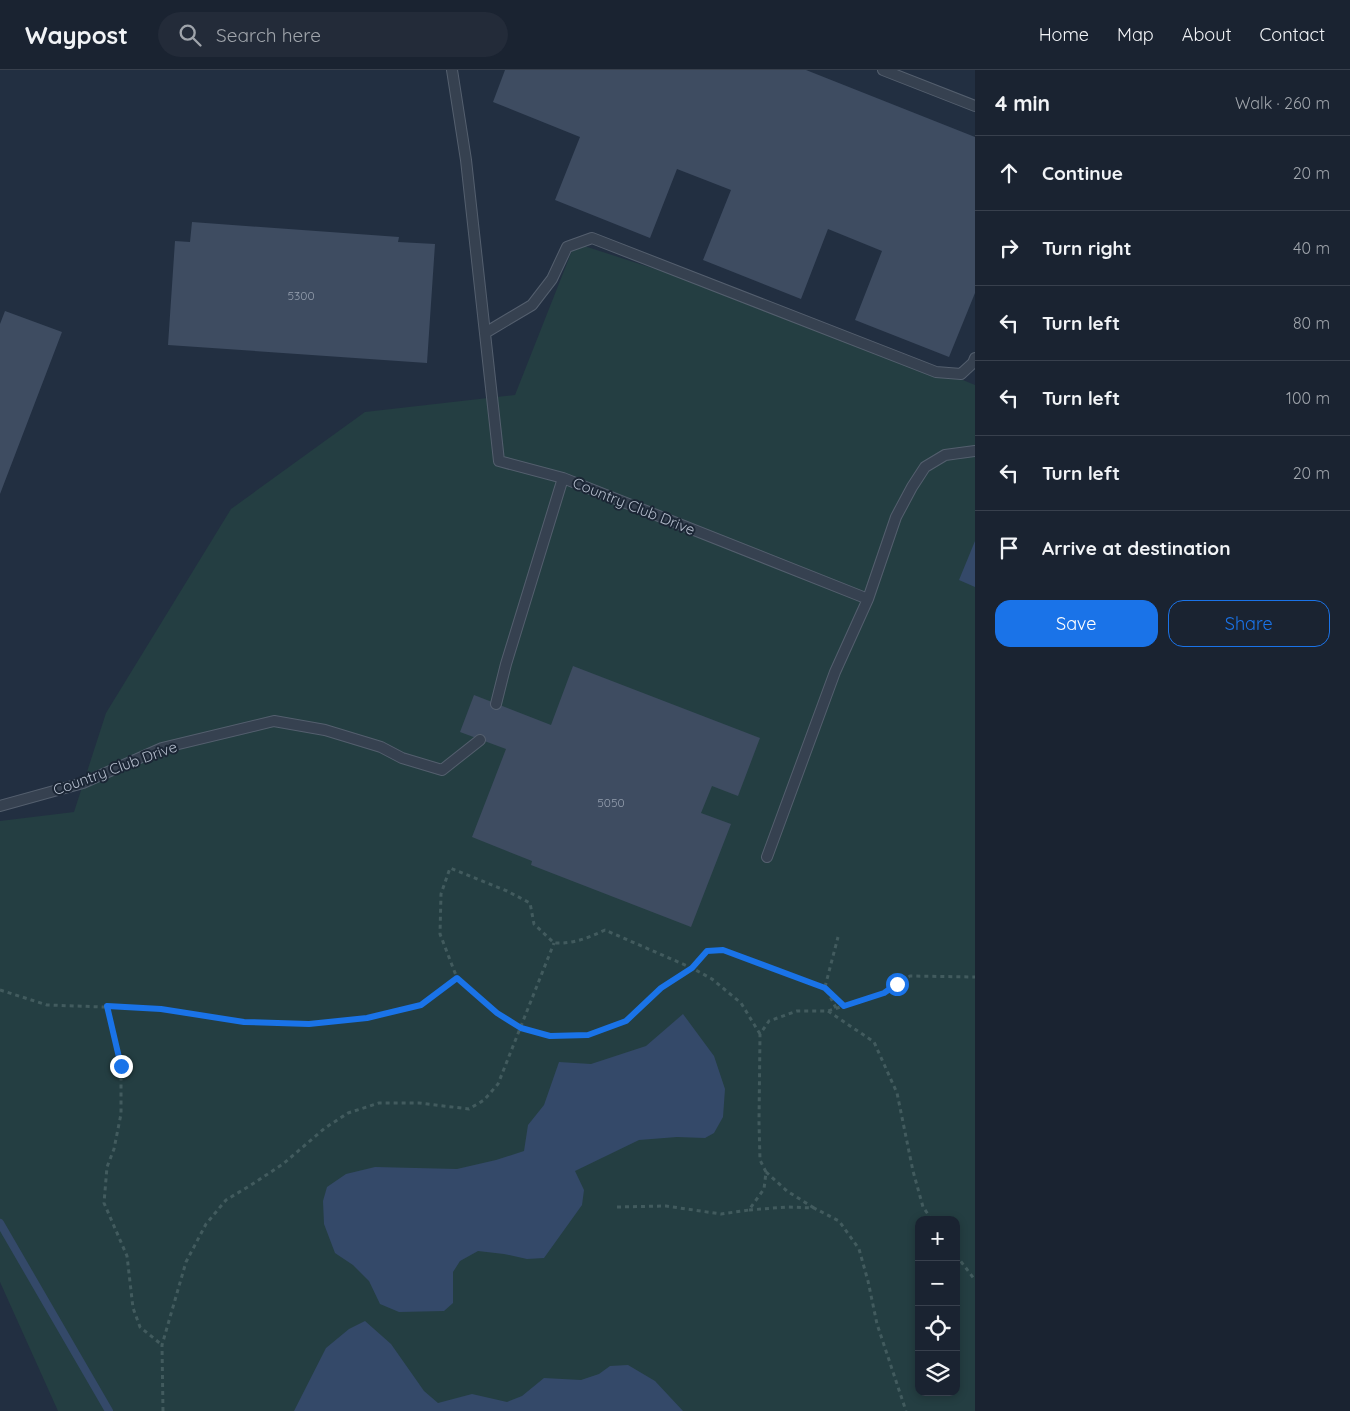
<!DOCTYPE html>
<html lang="en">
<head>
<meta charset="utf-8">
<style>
  :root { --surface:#1a2331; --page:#232b39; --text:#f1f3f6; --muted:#9fa4ab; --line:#38404d; --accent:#1a73e8 }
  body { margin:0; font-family:Quicksand,sans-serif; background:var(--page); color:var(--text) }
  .controls { position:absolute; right:15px; bottom:15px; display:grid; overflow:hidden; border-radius:10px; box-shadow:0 2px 8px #0003 }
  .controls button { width:45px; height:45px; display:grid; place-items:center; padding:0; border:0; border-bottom:1px solid var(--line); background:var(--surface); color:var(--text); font:25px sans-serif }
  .stop { position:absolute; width:15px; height:15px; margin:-11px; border:4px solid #1a73e8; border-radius:50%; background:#fff }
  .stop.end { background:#1a73e8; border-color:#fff; box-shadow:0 1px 5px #0008 }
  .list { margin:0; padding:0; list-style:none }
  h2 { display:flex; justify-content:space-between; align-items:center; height:65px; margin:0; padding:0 20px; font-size:21px }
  h2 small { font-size:16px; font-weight:400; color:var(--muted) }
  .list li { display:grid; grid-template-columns:32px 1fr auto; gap:15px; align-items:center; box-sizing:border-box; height:75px; padding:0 20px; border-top:1px solid var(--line) }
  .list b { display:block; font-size:19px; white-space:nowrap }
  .list em { font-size:16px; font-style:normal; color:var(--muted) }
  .actions { display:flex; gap:10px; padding:15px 20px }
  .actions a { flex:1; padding:11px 0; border:1px solid var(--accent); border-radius:15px; text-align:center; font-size:18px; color:var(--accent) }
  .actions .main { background:var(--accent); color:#fff }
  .icon { flex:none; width:28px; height:28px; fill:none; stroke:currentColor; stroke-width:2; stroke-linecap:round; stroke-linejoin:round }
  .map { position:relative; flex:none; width:975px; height:1341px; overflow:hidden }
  header { display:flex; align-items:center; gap:30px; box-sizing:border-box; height:70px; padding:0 25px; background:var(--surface); border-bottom:1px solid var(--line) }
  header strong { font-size:24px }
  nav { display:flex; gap:28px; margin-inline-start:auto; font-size:18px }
  .search { width:350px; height:45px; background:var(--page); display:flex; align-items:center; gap:12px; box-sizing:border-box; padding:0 18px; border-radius:28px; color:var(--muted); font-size:19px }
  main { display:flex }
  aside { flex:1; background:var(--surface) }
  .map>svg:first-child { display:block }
  .green { fill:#243e42; fill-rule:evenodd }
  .water { fill:#344969 }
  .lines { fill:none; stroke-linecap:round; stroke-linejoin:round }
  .stream { stroke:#344969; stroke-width:8 }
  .building { fill:#3e4c61 }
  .service-casing { stroke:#545f6e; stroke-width:12 }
  .path { stroke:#425b5e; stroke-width:3; stroke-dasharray:4 4; stroke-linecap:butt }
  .service { stroke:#364150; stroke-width:10 }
  .route { stroke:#1a73e8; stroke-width:6 }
  .labels { text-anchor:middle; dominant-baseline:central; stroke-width:4; stroke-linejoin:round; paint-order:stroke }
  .number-label { font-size:12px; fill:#96a0b0 }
  .street-label { font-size:15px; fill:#b3bccb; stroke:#1b2635 }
</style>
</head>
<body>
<header>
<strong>Waypost</strong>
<div class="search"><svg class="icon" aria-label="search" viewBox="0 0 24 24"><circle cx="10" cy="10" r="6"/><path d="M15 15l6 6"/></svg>Search here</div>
<nav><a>Home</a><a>Map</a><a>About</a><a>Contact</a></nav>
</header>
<main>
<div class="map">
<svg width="975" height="1341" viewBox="0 0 975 1341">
  <rect width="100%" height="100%" fill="#222f41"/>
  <path class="green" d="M575 173 828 255 975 315V1341H58L0 1212V751L74 742 106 643 231 439 365 342 515 325ZM919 1150H956V1322H919Z"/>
  <path class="water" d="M975 471V517L959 510Z
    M683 944 714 986 725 1019 723 1047 714 1063 705 1068 677 1067 639 1070 575 1101 584 1120 582 1135 544 1188 527 1189 504 1184 478 1181 460 1191 453 1202V1233L444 1241 399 1242 380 1234 369 1211 353 1195 335 1183 324 1154 323 1131 327 1117 346 1104 375 1097 457 1099 496 1090 524 1081 528 1055 544 1035 559 992 591 994 646 976Z
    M365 1251 391 1274 424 1321 438 1333 472 1324 507 1332 522 1326 544 1308 581 1310 599 1304 610 1296 628 1295 655 1311 683 1341H294L326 1278 349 1259Z"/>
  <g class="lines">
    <path class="stream" d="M0 1153 109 1341"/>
  </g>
  <path class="building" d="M505 0H806L975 67V223L949 287 855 250 882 181 828 159 801 229 703 190 731 120 677 99 650 168 555 130 580 67 493 32Z
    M192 152 399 167 398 172 435 174 427 293 168 275 175 171 190 172Z
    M5 241 62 262 0 424V254Z
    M573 596 760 668 738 726 712 716 701 743 731 754 691 857 531 795 532 791 472 767 506 679 460 662 474 625 551 655Z"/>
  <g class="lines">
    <defs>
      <path id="service" d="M452 0 466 90 499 391 563 408 868 529
        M883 0 975 36
        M485 263 532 235 552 209 567 177 592 168 936 302 961 304 973 293 975 288
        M496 634 506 594 563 408
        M0 736 83 713 162 678 274 651 325 660 381 677 402 688 442 700 480 670
        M767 787 835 602 868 529 896 447 912 417 925 397 945 385 975 381"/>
    </defs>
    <use href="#service" class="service-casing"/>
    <path class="path" d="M0 920 47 935 161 939 244 952 309 954 367 948 421 935 457 908
      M107 936 121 997V1044L114 1079 107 1097 104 1133 127 1186 133 1238 140 1257 162 1275
      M836 938 825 917 838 867
      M828 941 874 972 897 1023 913 1101 923 1137 932 1150
      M760 964 741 933 712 909 692 898 661 918 625 951 587 965 550 966 521 958 497 943 457 908 440 864 441 824 450 798 507 821 530 833 534 854 554 873C573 874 588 868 605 860L692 898 707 881 723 880 825 917 844 936
      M766 1102 787 1121 814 1138
      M617 1137 666 1136 721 1144 749 1140 764 1119 766 1102 760 1090 759 1052 760 964 769 951 797 941H828L862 930 884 923 910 906 975 907
      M749 1140 787 1137 814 1138 839 1151 859 1179 868 1211 877 1254 906 1341
      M956 1185 975 1210
      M163 1341 162 1275 186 1192 206 1154 226 1130 251 1115 283 1094 325 1058 348 1043 379 1033H419L469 1039 484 1030 498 1014 554 873"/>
    <use href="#service" class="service"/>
  </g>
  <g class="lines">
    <path class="route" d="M121 996 107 936 161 939 244 952 309 954 367 948 421 935 457 908 497 943 521 958 550 966 588 965 626 951 661 918 692 898 707 881 723 880 825 918 844 936 884 923 897 914"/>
  </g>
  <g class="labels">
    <g class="number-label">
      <text x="301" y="225">5300</text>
      <text x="611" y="732">5050</text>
    </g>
    <g class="street-label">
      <text transform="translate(634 436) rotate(22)">Country Club Drive</text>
      <text transform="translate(115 698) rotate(-20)">Country Club Drive</text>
    </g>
  </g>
</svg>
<div class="controls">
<button>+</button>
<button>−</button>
<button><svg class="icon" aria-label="locate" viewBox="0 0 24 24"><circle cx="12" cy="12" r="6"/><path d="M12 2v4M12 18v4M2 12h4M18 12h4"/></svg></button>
<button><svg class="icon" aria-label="layers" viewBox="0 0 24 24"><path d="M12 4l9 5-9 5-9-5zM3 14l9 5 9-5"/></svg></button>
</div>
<div class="stop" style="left:897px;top:914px"></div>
<div class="stop end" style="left:121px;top:996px"></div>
</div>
<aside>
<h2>4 min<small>Walk · 260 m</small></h2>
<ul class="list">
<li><svg class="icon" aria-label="ahead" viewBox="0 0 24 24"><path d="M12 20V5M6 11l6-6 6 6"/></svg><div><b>Continue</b></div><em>20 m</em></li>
<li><svg class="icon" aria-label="right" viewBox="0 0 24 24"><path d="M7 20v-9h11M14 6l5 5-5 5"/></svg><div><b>Turn right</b></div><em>40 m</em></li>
<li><svg class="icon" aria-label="left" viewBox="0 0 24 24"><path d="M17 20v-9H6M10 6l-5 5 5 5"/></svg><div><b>Turn left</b></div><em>80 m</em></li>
<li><svg class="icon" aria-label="left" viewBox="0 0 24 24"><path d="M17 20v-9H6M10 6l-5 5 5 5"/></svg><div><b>Turn left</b></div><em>100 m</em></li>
<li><svg class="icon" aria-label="left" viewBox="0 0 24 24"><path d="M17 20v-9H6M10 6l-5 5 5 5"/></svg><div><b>Turn left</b></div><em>20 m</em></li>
<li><svg class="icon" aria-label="arrive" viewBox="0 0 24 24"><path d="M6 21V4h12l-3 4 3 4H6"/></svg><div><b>Arrive at destination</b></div></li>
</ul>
<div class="actions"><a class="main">Save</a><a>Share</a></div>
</aside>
</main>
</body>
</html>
